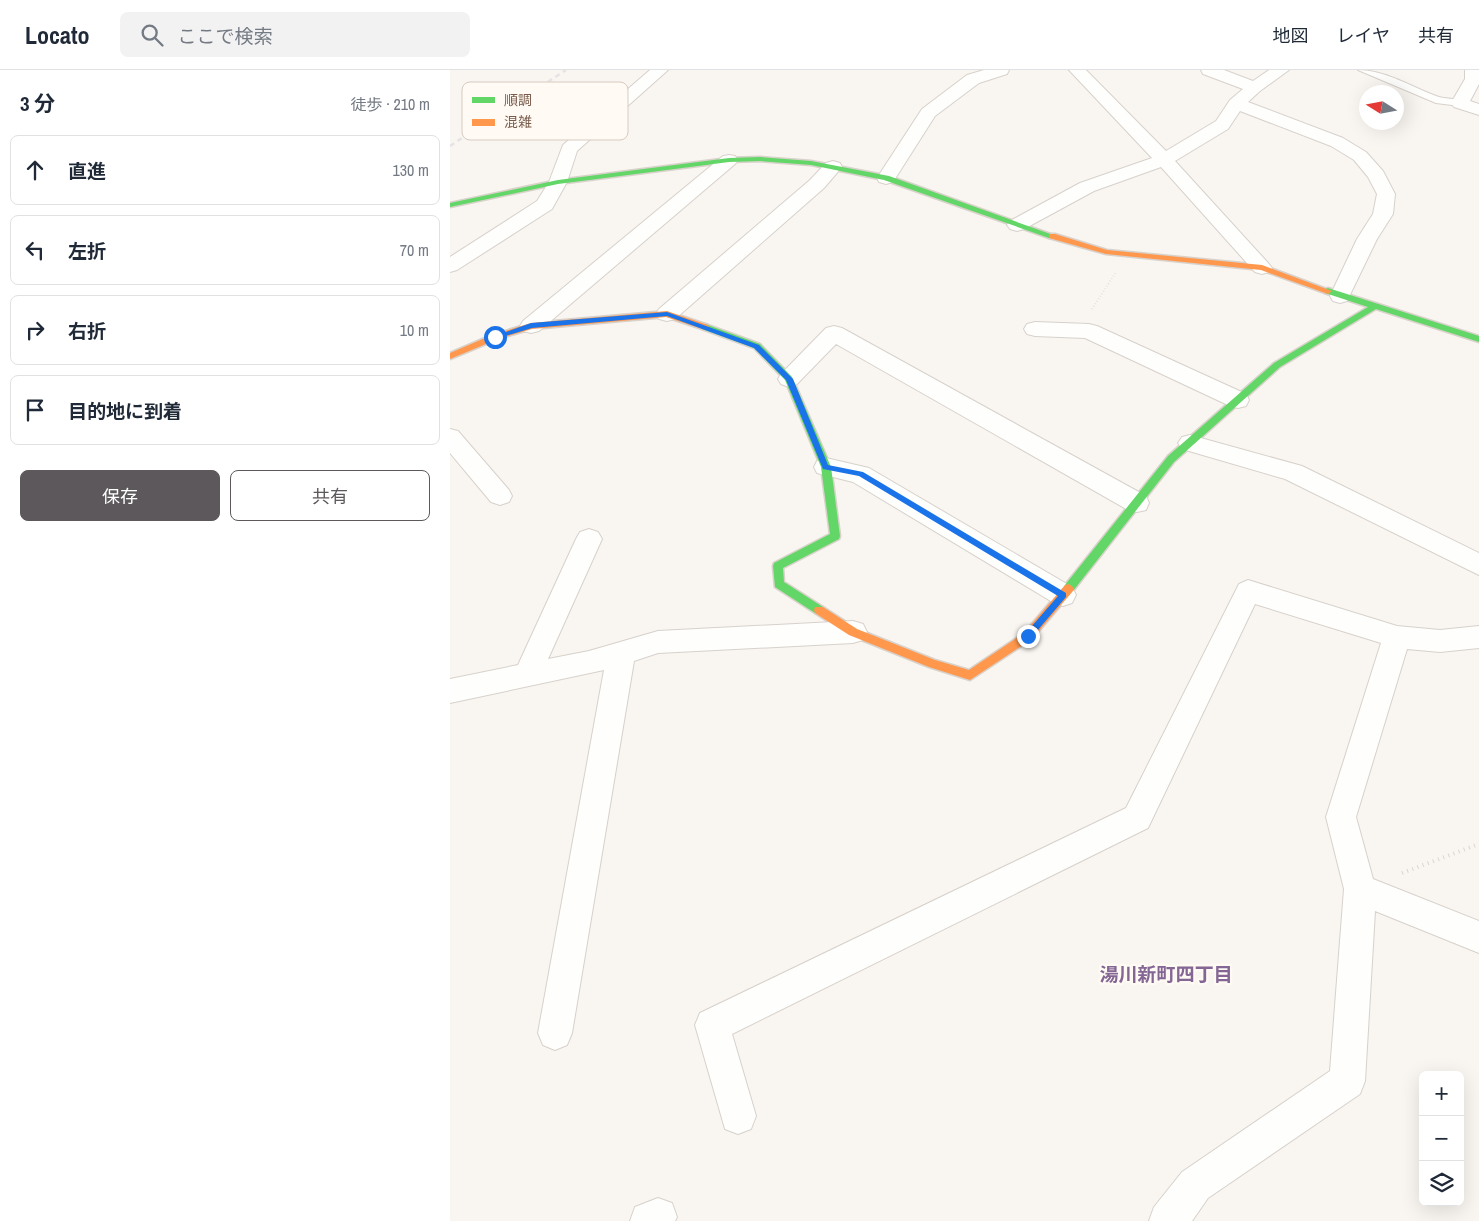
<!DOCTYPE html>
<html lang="ja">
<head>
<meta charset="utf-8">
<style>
  :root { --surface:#fff; --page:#f2f2f3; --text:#1f2937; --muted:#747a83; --line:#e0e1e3; --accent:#5c585b }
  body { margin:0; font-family:"Archivo Narrow","Noto Sans JP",sans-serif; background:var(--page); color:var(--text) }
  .controls { position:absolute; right:15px; bottom:15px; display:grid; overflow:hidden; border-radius:8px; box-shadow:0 5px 20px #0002 }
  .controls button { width:45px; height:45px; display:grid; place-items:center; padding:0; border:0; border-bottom:1px solid var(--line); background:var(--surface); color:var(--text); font:25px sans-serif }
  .compass { position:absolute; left:909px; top:15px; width:45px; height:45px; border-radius:50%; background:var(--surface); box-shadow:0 5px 20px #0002; rotate:281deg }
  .stop { position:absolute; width:15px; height:15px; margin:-11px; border:4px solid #1a73e8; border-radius:50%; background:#fff }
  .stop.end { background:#1a73e8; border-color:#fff; box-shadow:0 1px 5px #0008 }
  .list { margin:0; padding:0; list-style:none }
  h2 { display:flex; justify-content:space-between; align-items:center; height:65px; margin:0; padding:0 20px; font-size:21px }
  h2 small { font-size:16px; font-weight:400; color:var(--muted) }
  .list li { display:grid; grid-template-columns:32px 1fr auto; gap:15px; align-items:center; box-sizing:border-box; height:70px; margin:0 10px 10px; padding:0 10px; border:1px solid var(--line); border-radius:8px }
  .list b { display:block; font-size:19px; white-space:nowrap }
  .list em { font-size:16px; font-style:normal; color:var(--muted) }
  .actions { display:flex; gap:10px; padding:15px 20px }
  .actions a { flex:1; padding:11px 0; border:1px solid var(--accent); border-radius:8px; text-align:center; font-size:18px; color:var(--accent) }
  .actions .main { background:var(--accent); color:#fff }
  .icon { flex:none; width:28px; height:28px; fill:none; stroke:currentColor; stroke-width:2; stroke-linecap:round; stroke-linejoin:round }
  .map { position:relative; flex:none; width:1029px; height:1151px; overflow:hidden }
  header { display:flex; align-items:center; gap:30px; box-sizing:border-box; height:70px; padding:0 25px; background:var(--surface); border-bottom:1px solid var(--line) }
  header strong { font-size:24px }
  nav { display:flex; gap:28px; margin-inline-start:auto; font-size:18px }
  .search { width:350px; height:45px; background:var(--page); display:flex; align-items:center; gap:12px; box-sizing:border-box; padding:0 18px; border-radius:8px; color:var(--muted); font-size:19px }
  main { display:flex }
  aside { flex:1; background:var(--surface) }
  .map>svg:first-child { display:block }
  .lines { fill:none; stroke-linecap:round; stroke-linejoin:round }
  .lane-casing { stroke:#d7d1cb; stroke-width:2 }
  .street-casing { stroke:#d7d1cb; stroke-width:2 }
  .fast-casing { stroke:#d9d2cb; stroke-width:3 }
  .slow-casing { stroke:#d9d2cb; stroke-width:3 }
  .path-far1 { stroke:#dcd5d0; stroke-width:2; stroke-dasharray:0.5 2.5; stroke-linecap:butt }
  .path { stroke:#dcd5d0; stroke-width:4; stroke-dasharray:1 4.5; stroke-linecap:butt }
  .lane { fill:#fefefd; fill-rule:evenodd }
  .street { fill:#fefefd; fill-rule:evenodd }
  .fast { fill:#63d668; fill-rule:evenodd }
  .slow { fill:#ff974d; fill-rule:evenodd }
  .rail { stroke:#e6e3e7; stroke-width:2.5; stroke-dasharray:5 4; stroke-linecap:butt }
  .route { fill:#1a73e8 }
  .labels { text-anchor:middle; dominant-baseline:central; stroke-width:4.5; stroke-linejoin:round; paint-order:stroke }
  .near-neighbourhood-label { font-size:19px; font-weight:bold; fill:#846695; stroke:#fffaf3 }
  .key { fill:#fffaf3; stroke:#d7cbc1; stroke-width:1 }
  .key-label { font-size:14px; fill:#7a5c4d }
</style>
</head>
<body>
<header>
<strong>Locato</strong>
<div class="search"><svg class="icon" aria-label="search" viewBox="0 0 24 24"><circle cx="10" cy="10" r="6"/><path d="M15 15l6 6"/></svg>ここで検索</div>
<nav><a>地図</a><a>レイヤ</a><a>共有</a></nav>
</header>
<main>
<aside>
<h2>3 分<small>徒歩 · 210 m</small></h2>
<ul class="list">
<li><svg class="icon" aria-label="ahead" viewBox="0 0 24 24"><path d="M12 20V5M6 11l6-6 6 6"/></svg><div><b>直進</b></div><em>130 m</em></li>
<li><svg class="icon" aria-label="left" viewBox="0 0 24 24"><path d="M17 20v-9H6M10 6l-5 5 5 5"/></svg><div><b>左折</b></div><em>70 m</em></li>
<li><svg class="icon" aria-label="right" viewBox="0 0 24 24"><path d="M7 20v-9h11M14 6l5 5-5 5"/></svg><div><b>右折</b></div><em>10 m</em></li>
<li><svg class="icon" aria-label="arrive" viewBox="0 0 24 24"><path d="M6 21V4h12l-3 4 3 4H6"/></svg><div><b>目的地に到着</b></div></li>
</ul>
<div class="actions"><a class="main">保存</a><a>共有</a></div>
</aside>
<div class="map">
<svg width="1029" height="1151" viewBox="0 0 1029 1151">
  <rect width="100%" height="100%" fill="#f9f5f0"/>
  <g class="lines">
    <defs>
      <path id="lane" d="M908 0C936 0 963 18 989 27 998 30 1009 27 1015 33L1010 36 986 33Z"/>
      <path id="street" d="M200 0H218L127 81 117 112 102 139 7 200 0 202V187L87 131 99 112 113 75Z
        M534 0H559L557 4 529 13 485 46 443 112 436 114 429 112 427 108 472 39 517 5Z
        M619 0H636L716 81 766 51 780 30 793 19 753 4 751 0H774L803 11 819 0H839L810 21 798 32 893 68 916 82 933 101 945 124 943 144 927 169 897 231 890 233 883 231 880 226 907 169 923 144 927 124 918 107 904 90 881 76 790 41 778 59 725 91 819 194 822 198 819 202 812 204 805 202 711 97 644 121 574 159 567 161 560 159 557 155 560 151 630 113 702 88Z
        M1015 0H1029V14L1020 31 1029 34V45L1004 37 1001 33 1015 9Z
        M279 85 285 86 288 90 285 94 89 261 81 263 73 261 70 256 73 251 273 86Z
        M383 91 390 93 392 97 374 118 225 249 217 251 209 249 206 244 209 239 360 110 376 93Z
        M585 252 639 254 647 256 796 324 799 330 796 336 788 338 780 336 635 268 585 266 577 264 574 259 577 254Z
        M384 256 392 258 696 426 699 433 696 440 687 442 678 440 386 274 347 314 339 317 331 314 328 309 331 304 376 258Z
        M0 359 8 361 59 420 62 426 59 432 50 435 41 432 0 383Z
        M740 365 852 396 1029 483V505L835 409 732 379 728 373 732 367Z
        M376 388 419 398 622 517 626 525 622 533 613 536 604 533 403 412 367 403 364 397 367 391Z
        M139 459 148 462 152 469 98 589 139 581 208 561 403 551 413 554 417 562 413 570 403 573 208 583 184 591 122 963 117 975 105 980 93 975 88 963 154 600 0 633V609L68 595 126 469 130 462Z
        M798 510 947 556 990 560 1029 556V578L990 582 957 579 906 747 923 809 1029 851V883L925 841 915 1011 910 1024 758 1128 742 1151H699L704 1137 732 1102 880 1001 894 819 876 747 931 573 805 534 698 758 282 964 306 1046 301 1059 288 1064 275 1059 245 955 250 943 676 738 789 514Z
        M208 1128 222 1133 227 1147 225 1151H180L185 1137Z"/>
      <path id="fast" d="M310 87 361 91 439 106 606 166 599 168 434 110 361 95 310 91 279 92 108 114 0 137V133L108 110 279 88Z
        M878 218 1029 266V272L926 239 830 297 724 392 623 521H615L614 518 615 515 718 386 824 293 918 237 875 223V219Z
        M255 254 310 274 342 307 381 397 390 466 389 469 333 498 334 512 373 537 374 540 373 543H365L325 517 323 496 324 493 380 464 371 397 335 310 304 278 252 259V255Z"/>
      <path id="slow" d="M599 164H605L657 180 812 195 882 221 878 224 875 223 811 200 656 184 599 168Z
        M217 241 258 255 259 257 255 260 216 247 82 259 48 269 0 289V283L42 265 81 253Z
        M619 514 624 518 623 521 582 569 520 610 479 597 399 565 365 543 364 540 365 537H373L407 559 485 590 519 600 574 563 615 515Z"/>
    </defs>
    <use href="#lane" class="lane-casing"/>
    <use href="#street" class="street-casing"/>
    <use href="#fast" class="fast-casing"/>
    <use href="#slow" class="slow-casing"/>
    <path class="path-far1" d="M642 239 666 202"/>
    <path class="path" d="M952 803 1029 774"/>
    <use href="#lane" class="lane"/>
    <use href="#street" class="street"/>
    <use href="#fast" class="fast"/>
    <use href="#slow" class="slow"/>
    <path class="rail" d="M0 76 116 0"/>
  </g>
  <path class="route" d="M217 242 309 275 343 309 378 395 413 402 616 523V527L581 568H575V564L608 526 409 406 373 399 336 310 304 278 217 246 82 258 45 269 42 267 81 253Z"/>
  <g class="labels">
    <g class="near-neighbourhood-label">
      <text x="716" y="904">湯川新町四丁目</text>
    </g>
  </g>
  <rect x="12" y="12" width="166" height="58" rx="8" class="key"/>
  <rect x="22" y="27" width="23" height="6" fill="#63d668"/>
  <rect x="22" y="49" width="23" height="7" fill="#ff974d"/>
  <g class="key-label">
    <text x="54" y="35">順調</text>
    <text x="54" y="57">混雑</text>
  </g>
</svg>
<div class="controls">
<button>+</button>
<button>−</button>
<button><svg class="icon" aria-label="layers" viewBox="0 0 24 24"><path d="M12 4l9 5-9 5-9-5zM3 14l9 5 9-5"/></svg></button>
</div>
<svg class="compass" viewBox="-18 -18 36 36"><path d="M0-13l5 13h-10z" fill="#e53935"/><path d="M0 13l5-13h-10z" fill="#747a83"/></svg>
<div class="stop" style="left:45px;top:267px"></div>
<div class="stop end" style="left:578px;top:566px"></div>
</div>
</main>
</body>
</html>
